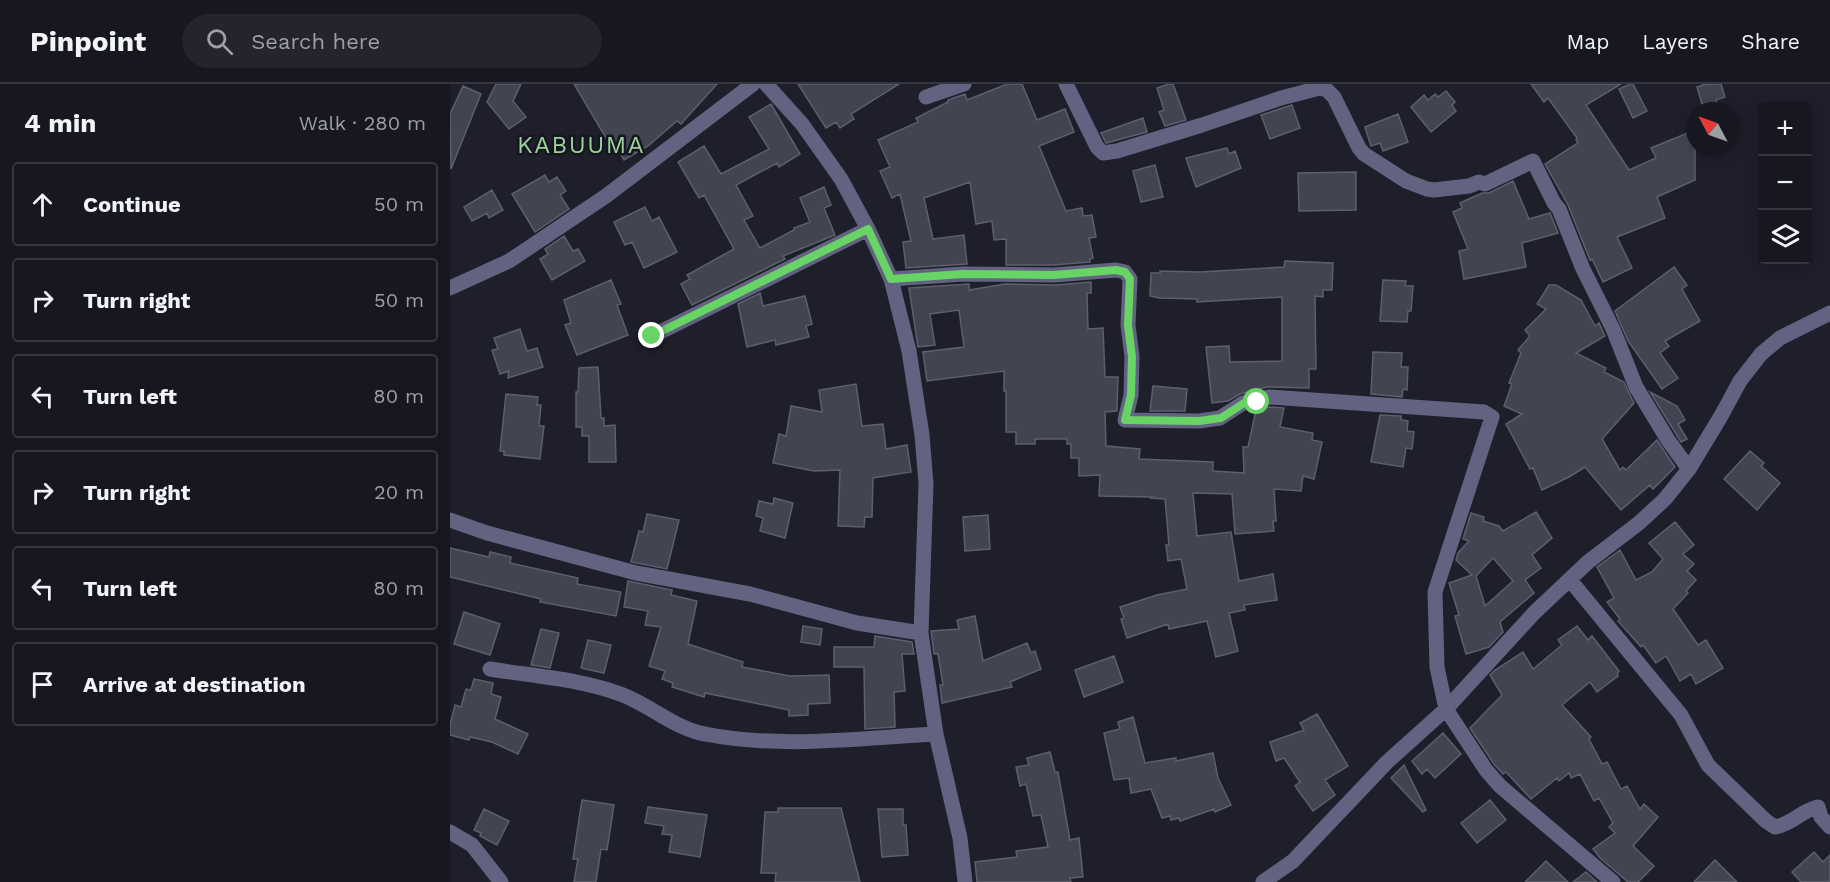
<!DOCTYPE html>
<html lang="en">
<head>
<meta charset="utf-8">
<style>
  :root { --surface:#161720; --page:#23242d; --text:#f1f3f6; --muted:#9e9fa5; --line:#35363e }
  body { margin:0; font-family:"Work Sans",sans-serif; background:var(--page); color:var(--text) }
  .controls { position:absolute; right:18px; top:18px; display:grid; overflow:hidden; border-radius:6px; box-shadow:0 3px 15px #0003 }
  .controls button { width:54px; height:54px; display:grid; place-items:center; padding:0; border:0; border-bottom:2px solid var(--line); background:var(--surface); color:var(--text); font:30px sans-serif }
  .compass { position:absolute; left:1236px; top:18px; width:54px; height:54px; border-radius:50%; background:var(--surface); box-shadow:0 3px 15px #0003; rotate:311deg }
  .stop { position:absolute; width:18px; height:18px; margin:-14px; border:4px solid #68d465; border-radius:50%; background:#fff }
  .stop.end { background:#68d465; border-color:#fff; box-shadow:0 2px 6px #0008 }
  .list { margin:0; padding:0; list-style:none }
  h2 { display:flex; justify-content:space-between; align-items:center; height:78px; margin:0; padding:0 24px; font-size:26px }
  h2 small { font-size:20px; font-weight:400; color:var(--muted) }
  .list li { display:grid; grid-template-columns:39px 1fr auto; gap:18px; align-items:center; box-sizing:border-box; height:84px; margin:0 12px 12px; padding:0 12px; border:2px solid var(--line); border-radius:6px }
  .list b { display:block; font-size:22px; white-space:nowrap }
  .list em { font-size:20px; font-style:normal; color:var(--muted) }
  .icon { flex:none; width:33px; height:33px; fill:none; stroke:currentColor; stroke-width:2; stroke-linecap:round; stroke-linejoin:round }
  .map { position:relative; flex:none; width:1380px; height:798px; overflow:hidden }
  header { display:flex; align-items:center; gap:36px; box-sizing:border-box; height:84px; padding:0 30px; background:var(--surface); border-bottom:2px solid var(--line) }
  header strong { font-size:28px }
  nav { display:flex; gap:33px; margin-inline-start:auto; font-size:21px }
  .search { width:420px; height:54px; background:var(--page); display:flex; align-items:center; gap:15px; box-sizing:border-box; padding:0 21px; border-radius:33px; color:var(--muted); font-size:22px }
  main { display:flex }
  aside { flex:1; background:var(--surface) }
  .map>svg:first-child { display:block }
  .building { fill:#434451; stroke:#5d5f6d; stroke-width:1.5; fill-rule:evenodd }
  .lines { fill:none; stroke-linecap:round; stroke-linejoin:round }
  .minor { stroke:#616381; stroke-width:15 }
  .route { stroke:#68d465; stroke-width:8 }
  .labels { text-anchor:middle; dominant-baseline:central; stroke-width:5; stroke-linejoin:round; paint-order:stroke }
  .quarter-label { font-size:24px; letter-spacing:1.5px; fill:#9ad297; stroke:#151621 }
</style>
</head>
<body>
<header>
<strong>Pinpoint</strong>
<div class="search"><svg class="icon" aria-label="search" viewBox="0 0 24 24"><circle cx="10" cy="10" r="6"/><path d="M15 15l6 6"/></svg>Search here</div>
<nav><a>Map</a><a>Layers</a><a>Share</a></nav>
</header>
<main>
<aside>
<h2>4 min<small>Walk · 280 m</small></h2>
<ul class="list">
<li><svg class="icon" aria-label="ahead" viewBox="0 0 24 24"><path d="M12 20V5M6 11l6-6 6 6"/></svg><div><b>Continue</b></div><em>50 m</em></li>
<li><svg class="icon" aria-label="right" viewBox="0 0 24 24"><path d="M7 20v-9h11M14 6l5 5-5 5"/></svg><div><b>Turn right</b></div><em>50 m</em></li>
<li><svg class="icon" aria-label="left" viewBox="0 0 24 24"><path d="M17 20v-9H6M10 6l-5 5 5 5"/></svg><div><b>Turn left</b></div><em>80 m</em></li>
<li><svg class="icon" aria-label="right" viewBox="0 0 24 24"><path d="M7 20v-9h11M14 6l5 5-5 5"/></svg><div><b>Turn right</b></div><em>20 m</em></li>
<li><svg class="icon" aria-label="left" viewBox="0 0 24 24"><path d="M17 20v-9H6M10 6l-5 5 5 5"/></svg><div><b>Turn left</b></div><em>80 m</em></li>
<li><svg class="icon" aria-label="arrive" viewBox="0 0 24 24"><path d="M6 21V4h12l-3 4 3 4H6"/></svg><div><b>Arrive at destination</b></div></li>
</ul>
</aside>
<div class="map">
<svg width="1380" height="798" viewBox="0 0 1380 798">
  <rect width="100%" height="100%" fill="#1e1f2b"/>
  <path class="building" d="M46 0H71L63 17 76 33 59 45 37 18Z
    M124 0H267L231 40 227 37 198 62 174 76 160 52 156 54Z
    M348 0H449L401 30 404 35 390 44 386 38 376 44Z
    M557 0H572L587 36 615 25 624 48 589 62 616 127 632 124 633 132 642 131 646 153 639 154 643 174 640 175V178L604 181H556V155L544 156 542 137 526 140 520 98 474 114 483 155 514 151 517 180 456 184 453 158 461 157 450 110 442 114 430 87 440 83 428 56 468 38 466 34 498 18V16L515 10 517 16Z
    M719 0H723L736 36 715 42 709 28 714 26 707 4Z
    M1081 0H1171L1136 21 1179 86 1206 74 1201 64 1245 46V96L1207 113 1215 134 1167 153 1182 184 1153 198 1142 175 1140 176 1118 121 1095 80 1128 59 1126 56 1127 54 1098 14 1094 18Z
    M1180 0H1183L1197 27 1183 34 1169 5Z
    M1256 0H1271L1275 13 1266 16 1269 27H1254L1247 3Z
    M13 2 31 10 1 85 0 30Z
    M996 7 1005 18 1002 21 1006 27 981 48 961 23 974 11 978 16 985 10 988 13Z
    M321 20 350 70 329 83 327 79 286 101 303 132 294 136 310 164 344 146V144L360 138 350 114 374 103 381 121 374 124 385 151 333 172 335 175 242 221 231 200 240 195 237 191 284 165 254 111 249 114 228 78 254 62 271 90 319 65 299 33Z
    M842 21 850 44 820 55 811 31Z
    M948 30 958 58 933 67 930 59 921 62 915 43Z
    M693 34 697 48 656 59 651 49Z
    M777 64 779 70 785 67 791 84 746 103 736 74Z
    M705 81 713 113 691 118 683 87Z
    M906 88V126L849 127 848 89Z
    M95 91 99 98 107 93 116 107 110 111 119 125 85 148 62 110Z
    M1063 97 1079 135 1100 129 1108 149 1072 159 1076 183 1014 195 1009 167 1018 165 1003 128 1012 124 1010 119 1032 109H1039Z
    M42 106 53 126 39 134 37 129 22 137 14 123Z
    M195 123 202 137 209 133 227 168 194 184 182 158 175 161 164 138Z
    M114 152 123 167 128 165 135 177 102 196 90 175 98 170 95 165Z
    M835 177 883 179 882 206H873V213L865 212 866 285H859V304L817 303 790 310 778 317 762 319 756 263 779 262 780 278 832 277V213L747 218V215L709 214 700 212 701 189H710V187L750 188 834 183Z
    M1224 183 1237 201 1232 205 1250 237 1215 257 1219 262 1210 269 1228 294 1212 305 1178 257 1165 227Z
    M161 196 171 220 167 221 178 251 127 271 115 241 121 239 114 216Z
    M933 196 956 197 955 202H963L961 227H958L957 238 930 237Z
    M641 198V209H637L638 245 653 244 655 293H668L667 327 655 328 656 362 690 365 689 375 763 378V387L794 389 793 363H798L806 326 820 323 834 324 830 343 863 349 862 356 872 358 864 395 853 392 851 407 824 405 826 437H823L824 447 785 450 782 410 743 409 747 452 781 448 789 497 823 490 827 516 794 521 795 526 779 529 788 567 766 573 757 537 719 545 718 540 677 554 671 535 674 534 670 523 707 511 737 505 731 475 718 477 716 461H719L715 415 701 414 702 413 649 412 650 391 629 392V374H621V360H617V355H585V360H566V348H556V307H554V287L477 297 473 268 514 263 509 226 480 230 485 261 468 263 459 204 519 200V206L555 200 605 201Z
    M1099 201H1106L1131 216 1145 242 1149 239 1155 252 1126 269 1156 284 1154 288 1174 298 1184 319 1152 355 1170 386 1173 383 1176 386 1207 356 1225 383 1203 405 1200 401 1171 426 1135 383 1119 393 1092 406 1083 384 1080 385 1056 340 1072 330 1054 322 1062 300 1059 299 1071 269 1068 266 1080 252 1075 246 1096 225 1087 220Z
    M310 209 313 222 355 212 362 240 356 242 359 253 326 261 325 256 297 263 288 220Z
    M70 245 77 267 87 264 93 283 58 294 59 287 50 290 42 266 48 265 44 254Z
    M923 268 952 269 951 283H958L957 306 953 305 952 313 921 310Z
    M148 283 151 334H154V342L165 341 166 378H139V352H132V343H126V308H128L129 284Z
    M406 300 412 342 433 340 436 365 457 361 461 388 423 394 422 433H415L414 443 388 442 390 386 364 387 323 379 329 350 336 352 341 322 372 328 369 306Z
    M703 302 737 305 735 327H700Z
    M1200 308 1227 322 1235 336 1228 340 1237 355 1231 358Z
    M56 310 88 313 87 321H91L89 342H94L90 375 54 371V367H50Z
    M930 331 951 332V336L958 337 957 347 964 348 962 365 956 364 953 383 921 378Z
    M1300 367 1314 379 1311 382 1330 399 1307 426 1274 395Z
    M324 414 343 419 335 454 310 447 313 434 306 432 309 417 323 420Z
    M1086 428 1102 454 1082 471 1091 484 1075 496 1084 509 1050 538 1053 548 1039 563 1016 570 1005 532 1009 531 999 499 1022 491 1006 476 1008 469 1019 457 1013 455 1021 429 1034 433 1033 437 1049 442 1053 447ZM1043 474 1063 497 1035 522 1026 492Z
    M197 430 229 436 217 485 181 478 189 447 193 448Z
    M538 431 540 465 515 467 513 433Z
    M1225 438 1244 461 1233 470 1244 480 1237 487 1246 496 1236 507 1238 509 1223 525 1248 561 1256 556 1273 584 1246 600 1241 590 1230 597 1216 572 1206 579 1193 561 1191 563 1168 537 1170 535 1157 518 1164 514 1147 483 1170 466 1186 496 1202 488 1213 475 1199 459Z
    M0 464 39 473 40 468 61 473 60 479 128 494 127 500 171 508 166 532 90 518 91 515 0 493Z
    M178 497 222 506 221 511 247 517 238 560 293 578 292 583 340 592 379 591 380 619 358 620V631L339 632V626L255 609 254 613 222 603 223 599 212 595 215 587 199 582 211 543 195 541 198 527 174 523Z
    M14 528 50 540 40 571 4 560Z
    M525 532 533 577 577 559 581 569 585 567 591 585 560 598 562 603 492 619 490 601H493L488 570H484L481 547 509 545 507 536Z
    M353 542 372 545 370 561 351 558Z
    M1127 542 1138 556 1142 552 1169 587 1167 590 1168 592 1147 608 1140 598 1112 621 1141 653 1139 655 1152 680 1157 678 1171 705 1177 702 1190 725 1194 720 1208 733 1183 762 1204 782 1188 798H1178L1150 774 1143 765 1165 749 1159 743 1163 739 1149 714 1144 717 1130 690 1121 694 1119 689 1109 697 1107 694 1081 715 1056 688 1053 690 1044 680 1020 644 1052 611 1040 591 1045 586 1073 568 1083 585 1112 561 1108 556Z
    M91 545 109 549 100 584 81 581Z
    M425 552 462 558 464 570H452L455 607 444 608 445 643 415 645 414 583H384V563H424Z
    M138 556 161 561 154 589 131 584Z
    M664 572 673 598 634 613 625 586Z
    M24 595 43 599 41 610 51 613 45 635 78 650 68 670 42 658 20 653 19 656 0 651V641L5 621 11 623 16 605 21 606Z
    M867 630 898 682 875 696 885 711 863 727 845 702 850 698 834 674 826 677 820 658 854 646 850 639Z
    M683 633 695 679 726 674V677L763 669 768 694 781 721 765 728 764 725 730 737 729 734 721 736 720 732 712 734 701 705 681 709 679 694 664 696 654 649 670 645 668 638Z
    M993 649 1011 670 985 694 977 685 972 690 962 677Z
    M600 668 605 688H608L620 756 629 754 633 793 620 794 621 798H527L525 778 567 773 566 767 598 763 591 731 583 732 576 700 570 702 566 683 579 681 577 674Z
    M954 681 976 726 973 728 941 694Z
    M132 716 164 721 157 766 151 765 146 798H124L128 775H123Z
    M1040 716 1056 736 1027 759 1011 739Z
    M198 723 257 731 250 773 219 768 222 751 212 750 214 742 195 739Z
    M328 724H391L410 798H325L326 789H311L315 728H328Z
    M34 725 59 737 47 761 30 752 31 749 24 746Z
    M428 725H453V741H456L458 771 432 773Z
    M1364 768 1373 778 1380 771V798H1351L1342 788Z
    M1265 776 1287 798H1244Z
    M1096 777 1118 798H1075Z
    M1136 788 1147 798H1123Z"/>
  <g class="lines">
    <path class="minor" d="M316 0 352 40 391 95 418 145 441 195 459 267 472 351 476 400 471 549 486 650 510 754 515 798
      M616 0 647 63 653 69 667 67 752 41 831 14 870 4 877 6 884 13 909 64 914 70 956 97 977 105 984 106 1019 102 1029 98 1035 100 1083 77 1104 119 1109 125 1133 185 1163 245 1186 303 1218 356 1239 385
      M476 13 514 0
      M441 195 513 190 604 191 666 186 675 188 680 195 678 241 682 273 681 311 675 336 749 337 770 334 793 319 819 313 1034 328 1042 333 985 508 987 583 996 625 1036 686 1050 702 1163 798
      M0 204 59 177 156 112 303 0
      M202 252 418 145
      M0 436 37 449 186 489 300 510 407 539 471 549
      M1120 496 1231 631 1258 681 1316 737 1325 743C1343 740 1350 727 1368 723L1371 733 1380 743
      M40 585C82 592 133 595 173 611 201 622 226 645 255 650 331 665 410 654 486 650
      M0 748 22 761 51 798
      M813 798 843 777 937 678 996 625 1084 529 1138 478 1189 439 1215 415 1239 385 1271 332 1290 297 1311 270 1330 254 1380 229"/>
  </g>
  <g class="lines">
    <path class="route" d="M202 252 418 145 441 195 513 190 603 191 666 186 675 188 680 195 678 241 682 273 681 311 675 336 749 337 771 334 794 319 807 318"/>
  </g>
  <g class="labels">
    <g class="quarter-label">
      <text x="131" y="61">KABUUMA</text>
    </g>
  </g>
</svg>
<div class="controls">
<button>+</button>
<button>−</button>
<button><svg class="icon" aria-label="layers" viewBox="0 0 24 24"><path d="M12 4l9 5-9 5-9-5zM3 14l9 5 9-5"/></svg></button>
</div>
<svg class="compass" viewBox="-18 -18 36 36"><path d="M0-13l5 13h-10z" fill="#e53935"/><path d="M0 13l5-13h-10z" fill="#9e9fa5"/></svg>
<div class="stop" style="left:807px;top:318px"></div>
<div class="stop end" style="left:202px;top:252px"></div>
</div>
</main>
</body>
</html>
